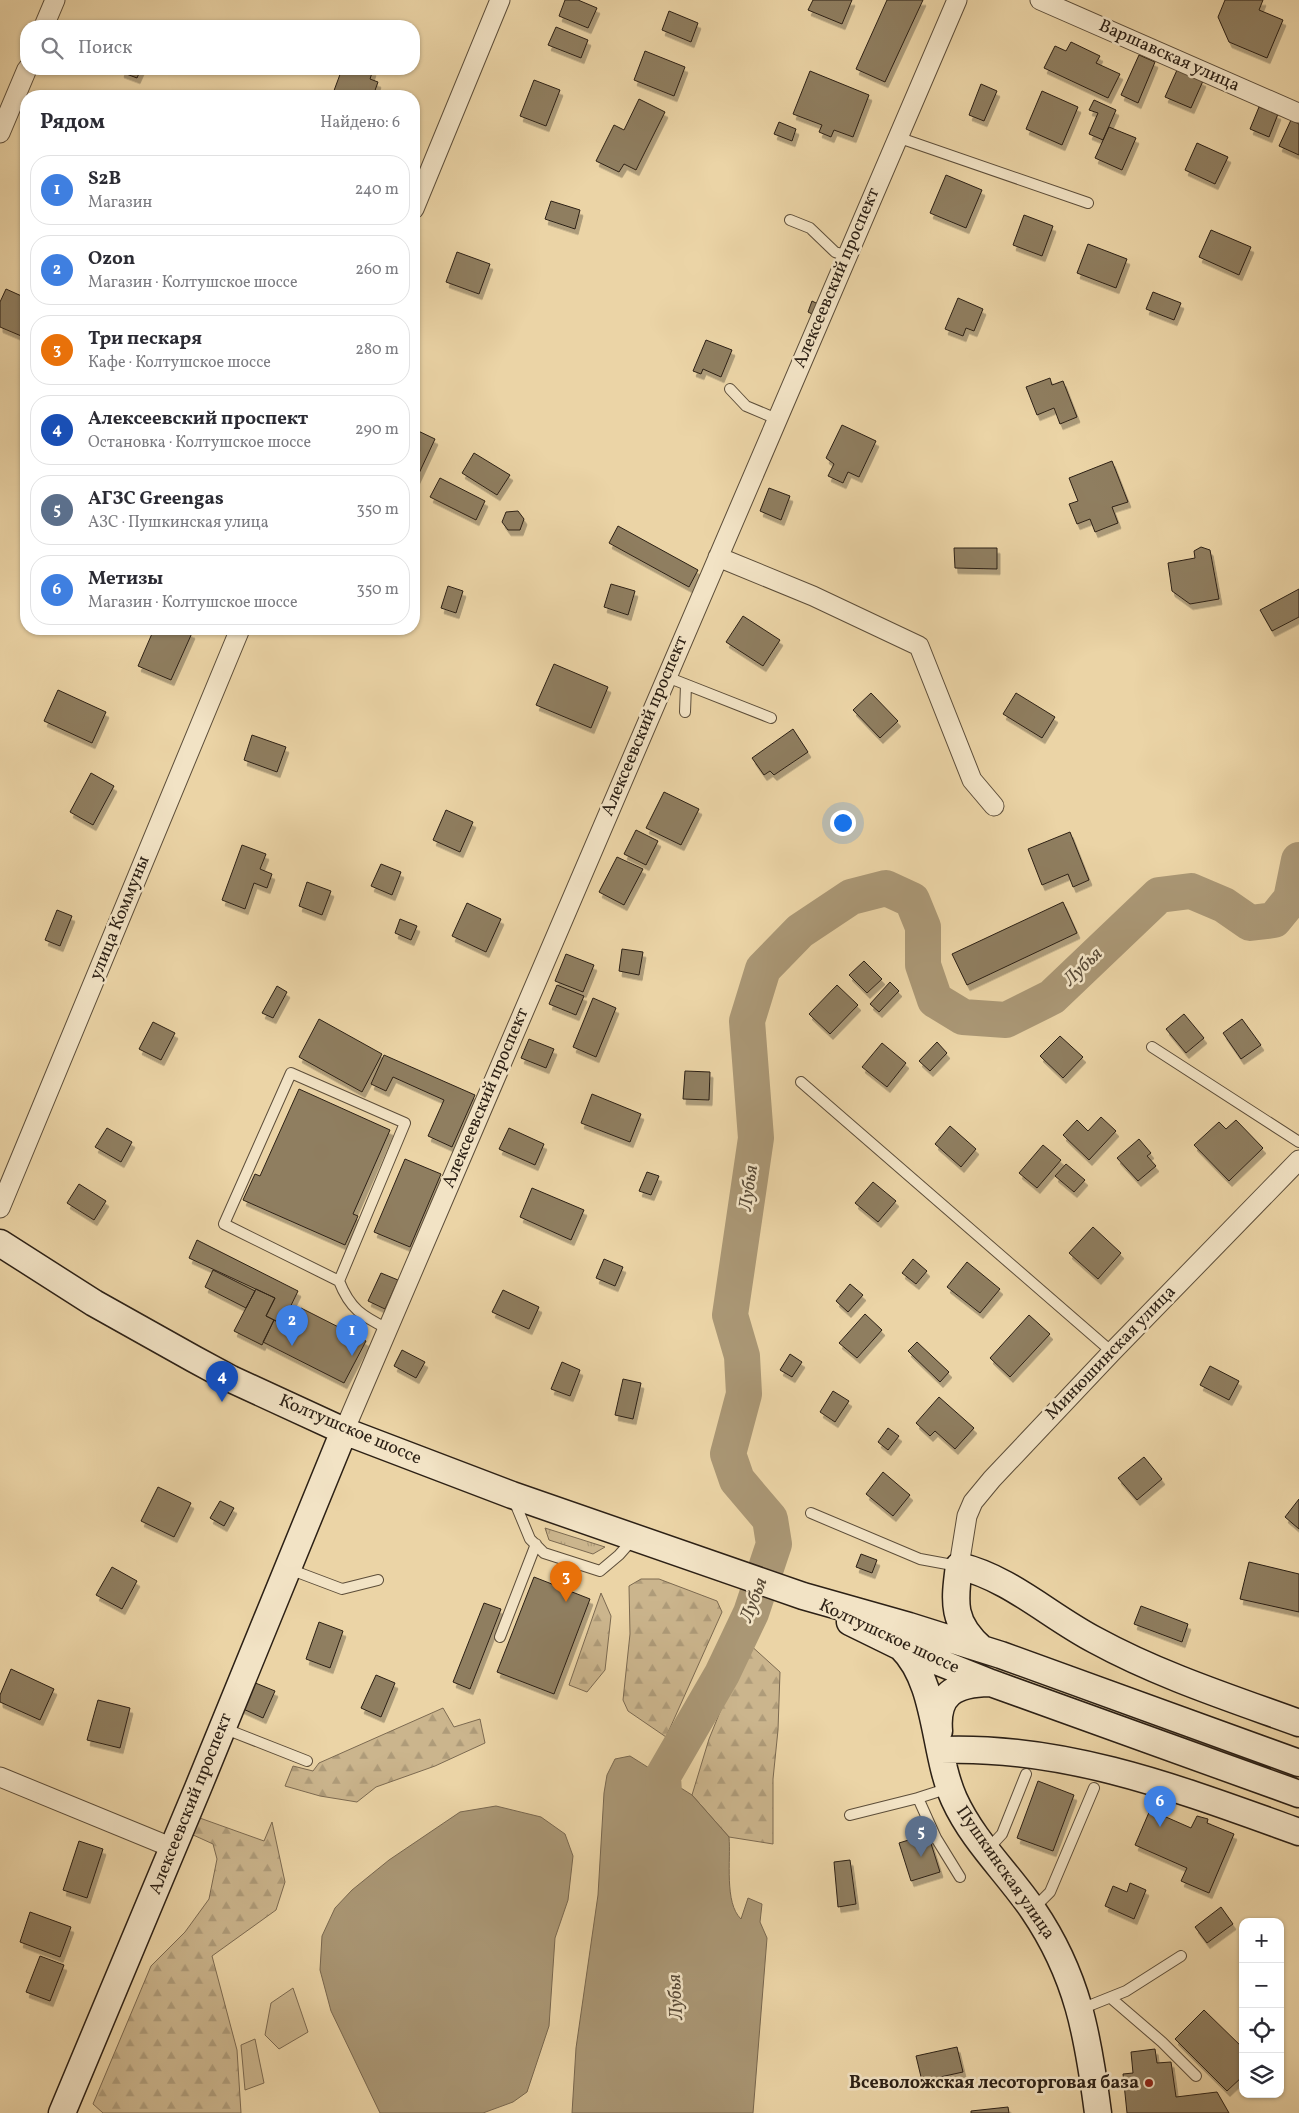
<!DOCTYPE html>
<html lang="ru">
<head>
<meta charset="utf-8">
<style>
  :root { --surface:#fff; --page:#f2f2f3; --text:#2b2b33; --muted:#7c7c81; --line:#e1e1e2; --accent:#ea580c }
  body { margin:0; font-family:Vollkorn,serif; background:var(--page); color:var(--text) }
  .controls { position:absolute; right:15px; bottom:15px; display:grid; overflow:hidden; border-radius:10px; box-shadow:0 1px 4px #0004 }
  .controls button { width:45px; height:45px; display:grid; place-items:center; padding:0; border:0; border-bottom:1px solid var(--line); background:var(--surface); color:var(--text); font:25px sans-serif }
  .you { position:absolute; left:842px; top:822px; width:18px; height:18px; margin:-12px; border:4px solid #fff; border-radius:50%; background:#1a73e8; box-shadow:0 0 0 8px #1a73e833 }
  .badge { display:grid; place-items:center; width:32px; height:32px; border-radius:50%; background:var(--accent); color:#fff; font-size:16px; font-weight:700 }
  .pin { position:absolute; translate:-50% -41px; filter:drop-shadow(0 1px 2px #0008) }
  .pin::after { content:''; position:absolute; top:26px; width:18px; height:15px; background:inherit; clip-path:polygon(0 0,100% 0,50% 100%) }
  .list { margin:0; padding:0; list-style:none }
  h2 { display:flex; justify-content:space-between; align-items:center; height:65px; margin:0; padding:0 20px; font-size:21px }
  h2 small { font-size:16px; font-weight:400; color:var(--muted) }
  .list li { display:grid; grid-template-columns:32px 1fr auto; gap:15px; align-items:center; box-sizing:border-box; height:70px; margin:0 10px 10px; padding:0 10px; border:1px solid var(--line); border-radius:20px }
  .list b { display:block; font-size:19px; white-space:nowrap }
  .list p { margin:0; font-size:16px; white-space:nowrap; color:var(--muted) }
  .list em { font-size:16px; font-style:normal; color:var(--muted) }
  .icon { flex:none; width:28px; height:28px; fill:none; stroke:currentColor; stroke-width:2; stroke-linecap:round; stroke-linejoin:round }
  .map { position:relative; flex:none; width:1299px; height:2113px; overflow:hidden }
  .search { position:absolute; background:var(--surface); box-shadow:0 1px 4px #0004; left:20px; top:20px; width:400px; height:55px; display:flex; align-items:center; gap:12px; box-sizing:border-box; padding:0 18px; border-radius:20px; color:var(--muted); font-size:19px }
  .panel { position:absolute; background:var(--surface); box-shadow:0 1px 4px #0004; left:20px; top:90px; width:400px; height:545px; border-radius:20px }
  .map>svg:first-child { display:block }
  .grass { fill:url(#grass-tufts); stroke:#7c6a51 }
  .forest { fill:url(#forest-firs); stroke:#7c6a51 }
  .green { fill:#cbb58d; stroke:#7c6a51 }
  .water { fill:#aa9775; stroke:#78674f }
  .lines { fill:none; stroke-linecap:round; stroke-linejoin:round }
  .river { stroke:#aa9775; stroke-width:36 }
  .building { fill:#8f7e60; stroke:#2c2015; filter:url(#shadow) }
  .lane-casing { stroke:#5c4d39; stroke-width:12 }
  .street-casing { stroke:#5c4d39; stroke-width:21 }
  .secondary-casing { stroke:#2c2015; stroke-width:29 }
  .lane { stroke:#f2e3c5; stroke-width:10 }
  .street { stroke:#f2e3c5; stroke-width:19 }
  .secondary { stroke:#f2e3c5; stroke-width:26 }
  .poi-dot { fill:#8f2418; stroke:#f2e3c5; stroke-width:2 }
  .labels { text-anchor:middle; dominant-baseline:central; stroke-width:5; stroke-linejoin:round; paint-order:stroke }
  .street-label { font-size:18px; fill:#2c2015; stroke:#f2e3c5 }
  .poi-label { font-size:18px; font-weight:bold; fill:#2c2015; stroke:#f2e3c5; text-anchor:end }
  .water-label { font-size:19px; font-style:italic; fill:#584a37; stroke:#f2e3c5 }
</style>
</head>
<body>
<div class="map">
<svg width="1299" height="2113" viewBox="0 0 1299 2113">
  <defs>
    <pattern id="grass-tufts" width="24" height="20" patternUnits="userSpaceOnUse" patternTransform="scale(1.25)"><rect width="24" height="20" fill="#cbb58d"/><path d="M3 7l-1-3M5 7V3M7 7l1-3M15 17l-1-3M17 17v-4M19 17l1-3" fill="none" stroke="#ae9b79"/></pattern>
    <pattern id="forest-firs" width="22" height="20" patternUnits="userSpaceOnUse" patternTransform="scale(1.25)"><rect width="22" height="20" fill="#cbb58d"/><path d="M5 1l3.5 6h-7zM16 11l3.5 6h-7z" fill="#ae9b79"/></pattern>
    <filter id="shadow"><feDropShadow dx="3" dy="5.5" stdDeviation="0" flood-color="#0004"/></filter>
  </defs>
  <rect width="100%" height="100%" fill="#ebd4a6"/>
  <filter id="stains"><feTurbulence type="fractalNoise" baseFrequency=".004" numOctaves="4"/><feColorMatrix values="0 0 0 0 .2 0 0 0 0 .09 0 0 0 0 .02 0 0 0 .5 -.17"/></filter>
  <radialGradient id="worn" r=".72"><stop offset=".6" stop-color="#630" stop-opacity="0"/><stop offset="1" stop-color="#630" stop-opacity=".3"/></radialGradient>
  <path class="grass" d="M545 1528 605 1547 593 1554 549 1540Z"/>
  <path class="forest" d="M641 1579H659L717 1601 722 1612 666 1737 628 1711 623 1700 630 1634 629 1586Z
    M601 1593 611 1616 605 1670 587 1692 569 1685Z
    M748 1643 780 1672 778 1730 773 1779V1844L729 1837 692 1795 709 1739Z
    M443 1708 454 1727 480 1719 485 1743 435 1766 376 1787 357 1802 320 1796 285 1786 293 1766 313 1771 319 1763Z
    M197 1817 264 1841 272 1822 285 1882 276 1910 212 1956 237 2050 241 2113H103L93 2104 151 1966 185 1932 209 1899 217 1859 213 1844 191 1834Z"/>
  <path class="green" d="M293 1988 308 2032 279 2049 265 2035 271 2003Z
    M255 2039 264 2083 245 2090 241 2045Z"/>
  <path class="water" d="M630 1756 692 1795 729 1837C731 1859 724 1903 741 1919L748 1898 762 1904 760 1922 767 1938 753 2113H572L576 2048 598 1895 604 1793 607 1775 615 1759Z
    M496 1806 541 1817 565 1834 573 1856 568 1900 555 1938 549 2026 527 2092 513 2102 483 2113H380L331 2011 320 1970 322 1936 335 1908 352 1890 389 1860 460 1812Z"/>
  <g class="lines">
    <path class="river" d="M666 1827 663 1776 722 1674 751 1613 774 1544 770 1519 737 1480 728 1454 744 1394 742 1356 730 1315 756 1138 747 1021 763 969 800 931 851 897 886 888 912 900 923 927V965L935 1000 963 1017 1006 1020 1052 997 1159 895 1191 891 1224 905 1250 923 1274 920 1291 899 1299 860"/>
  </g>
  <path class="building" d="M565 0H578L597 8 588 28 559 16Z
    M813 0H852L842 24 808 10Z
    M887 0H923L885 82 856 69Z
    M1225 0H1263L1259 10 1283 20 1267 58 1229 42 1218 17Z
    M669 11 698 23 691 42 662 30Z
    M556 27 588 40 581 58 548 45Z
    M1071 42 1100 56 1096 63 1120 74 1108 98 1044 68 1055 46 1066 51Z
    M645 51 685 67 674 96 634 80Z
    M1139 55 1155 62 1138 103 1121 95Z
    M122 69H141L137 78 121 72Z
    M342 69 373 70 370 79 378 82 373 96H332Z
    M1177 70 1203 81 1191 108 1165 97Z
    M810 71 869 95 853 137 834 130 831 137 819 132 822 125 793 114Z
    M534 80 560 90 546 126 520 116Z
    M981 84 997 91 984 121 969 115Z
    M1042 91 1078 107 1062 145 1026 129Z
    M639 99 665 112 636 170 624 164 619 172 596 161 614 125 624 130Z
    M1094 100 1116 110 1103 140 1089 134 1098 113 1089 110Z
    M1259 107 1278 114 1269 137 1250 129Z
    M1291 120 1299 124V155L1279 146Z
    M779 122 796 129 792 141 774 134Z
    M1109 127 1136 138 1122 170 1095 158Z
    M1197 143 1228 157 1215 184 1185 170Z
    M946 175 982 190 966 228 930 213Z
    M551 201 580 210 575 229 545 219Z
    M1024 215 1053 226 1042 256 1013 245Z
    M1211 230 1251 247 1239 275 1199 257Z
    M1088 244 1127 259 1116 288 1077 273Z
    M457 252 490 264 479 294 446 282Z
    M6 289 26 298V338L0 327V302Z
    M1153 292 1181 303 1174 320 1146 309Z
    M958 298 983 309 974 331 966 328 963 336 945 329Z
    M812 301 818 304 814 315 808 312Z
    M706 340 732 350 721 377 703 369 701 374 693 371Z
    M1050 378 1052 385 1063 381 1077 417 1060 424 1054 408 1037 415 1026 387Z
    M842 425 876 441 859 477 848 472 843 483 828 476 834 464 826 458Z
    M414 429 435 439 414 484Z
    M474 453 510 475 497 495 462 473Z
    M1112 461 1128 502 1112 507 1118 523 1095 532 1090 519 1077 524 1069 504 1078 501 1069 478Z
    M440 478 485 501 476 520 430 497Z
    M769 488 790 496 781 520 760 511Z
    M518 511 524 519 520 530H508L502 522 506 512Z
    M618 526 698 570 689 587 609 543Z
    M1201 547 1210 550 1219 599 1190 604 1172 591 1168 563 1195 558 1194 551Z
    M954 548H997V569L955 568Z
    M611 584 635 591 628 615 604 607Z
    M448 586 463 591 456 613 441 608Z
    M1299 589V617L1272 631 1260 610Z
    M743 616 780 640 763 666 726 642Z
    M154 629H182L192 633 171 680 138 666Z
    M554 664 608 687 591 728 536 705Z
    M58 690 106 712 92 743 44 721Z
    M871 693 898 721 880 738 853 710Z
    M1016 693 1055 717 1042 738 1003 714Z
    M793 729 808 752 774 775 770 771 764 775 752 758Z
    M252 735 286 747 277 772 244 760Z
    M91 773 114 786 93 825 70 812Z
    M664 792 699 809 681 845 646 828Z
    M446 810 473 822 460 852 433 840Z
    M636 830 658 841 646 865 624 854Z
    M1070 832 1089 880 1073 887 1068 874 1042 885 1028 849Z
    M242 845 266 854 260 869 272 874 267 888 254 883 245 909 222 900Z
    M617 857 643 869 624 905 599 892Z
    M381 864 401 872 392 895 371 886Z
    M307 882 331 891 322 915 299 906Z
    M1063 902 1077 933 967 985 952 954Z
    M467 903 501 919 486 952 452 936Z
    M57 910 72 916 60 946 45 940Z
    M400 919 417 926 411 940 395 933Z
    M622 949 643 952 639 975 619 971Z
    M566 954 594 965 583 992 555 981Z
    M864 961 882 979 867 993 849 975Z
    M890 982 899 991 879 1012 870 1004Z
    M557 985 584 996 576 1015 549 1004Z
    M837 985 858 1005 830 1034 809 1014Z
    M277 986 287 992 273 1018 262 1013Z
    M593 998 616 1008 596 1057 573 1047Z
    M1184 1014 1204 1038 1186 1053 1166 1029Z
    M319 1019 382 1054 362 1092 299 1057Z
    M1242 1019 1261 1045 1241 1059 1223 1033Z
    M153 1022 175 1033 161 1060 139 1049Z
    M1060 1036 1083 1057 1063 1078 1040 1056Z
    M529 1039 554 1049 546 1068 521 1058Z
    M937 1042 947 1053 930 1071 919 1061Z
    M882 1043 906 1063 887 1087 862 1067Z
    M384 1055 475 1095 452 1147 428 1136 444 1100 393 1077 386 1091 371 1084Z
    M685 1071 710 1072 709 1100 683 1099Z
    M299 1089 390 1130 353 1214 358 1216 345 1245 243 1200 255 1174 260 1176Z
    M592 1094 641 1114 630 1142 581 1123Z
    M1101 1117 1116 1131 1089 1160 1063 1135 1077 1120 1088 1131Z
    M1236 1120 1263 1148 1229 1181 1194 1145 1219 1122 1226 1129Z
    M950 1126 976 1149 961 1167 935 1144Z
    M107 1128 132 1142 121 1162 95 1147Z
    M509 1128 544 1144 535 1165 499 1149Z
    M1139 1139 1151 1153 1147 1156 1156 1166 1138 1181 1117 1158Z
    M1043 1145 1061 1160 1037 1188 1019 1173Z
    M405 1159 441 1174 410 1247 374 1232Z
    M1066 1164 1085 1180 1074 1192 1055 1176Z
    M647 1172 659 1176 651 1195 639 1191Z
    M873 1182 896 1201 878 1222 855 1203Z
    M79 1184 106 1201 94 1220 67 1203Z
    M532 1188 584 1210 571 1240 520 1217Z
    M1093 1227 1121 1253 1098 1279 1069 1253Z
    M197 1240 298 1291 282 1324 266 1316 275 1298 189 1258Z
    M604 1259 623 1267 615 1286 596 1278Z
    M913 1259 927 1271 916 1284 902 1273Z
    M967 1262 1000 1289 980 1313 947 1287Z
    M213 1270 255 1291 246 1308 205 1287Z
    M381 1273 398 1280 385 1309 368 1301Z
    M850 1284 863 1295 848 1312 836 1301Z
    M256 1289 275 1298 266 1316 274 1320 262 1345 234 1331Z
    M503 1290 539 1307 529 1329 492 1312Z
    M301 1308 366 1341 344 1383 263 1342 274 1320 291 1329Z
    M865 1314 882 1330 857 1358 839 1343Z
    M1029 1315 1050 1334 1010 1377 990 1358Z
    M917 1342 949 1372 940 1382 908 1351Z
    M402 1350 425 1362 416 1378 394 1366Z
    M790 1354 802 1362 792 1377 780 1370Z
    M562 1362 580 1370 570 1396 551 1389Z
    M1210 1366 1239 1381 1229 1400 1200 1385Z
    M623 1379 641 1383 633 1419 615 1415Z
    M833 1391 849 1401 835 1422 820 1412Z
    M939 1397 974 1428 955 1449 935 1431 930 1436 916 1423Z
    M888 1428 899 1436 888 1450 878 1442Z
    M1144 1457 1162 1479 1137 1500 1118 1478Z
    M883 1472 910 1495 893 1516 866 1494Z
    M158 1487 191 1503 174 1537 141 1521Z
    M1299 1499V1529L1285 1517Z
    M220 1501 234 1508 224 1526 210 1518Z
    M861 1554 877 1560 872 1573 856 1567Z
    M1249 1562 1299 1574V1612L1240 1599Z
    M112 1567 137 1581 122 1609 96 1595Z
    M534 1577 590 1599 554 1694 497 1672Z
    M484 1603 501 1609 470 1689 453 1682Z
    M1141 1606 1188 1624 1182 1642 1134 1624Z
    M319 1622 343 1631 330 1668 306 1659Z
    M11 1669 54 1689 40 1720 0 1702V1695Z
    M376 1675 395 1683 381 1717 361 1708Z
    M253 1682 275 1691 263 1718 241 1708Z
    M98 1700 130 1708 120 1748 87 1740Z
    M1038 1781 1074 1795 1053 1851 1017 1838Z
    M1150 1810 1191 1828 1197 1816 1208 1819 1207 1823 1234 1834 1209 1893 1181 1881 1187 1868 1135 1845Z
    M928 1834 940 1872 911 1881 899 1843Z
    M79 1841 103 1849 87 1898 63 1890Z
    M850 1860 856 1904 838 1907 834 1862Z
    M1130 1883 1146 1890 1134 1919 1105 1906 1113 1886 1127 1892Z
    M1221 1907 1233 1924 1207 1943 1195 1927Z
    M30 1912 71 1927 60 1957 20 1942Z
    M40 1956 64 1965 50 2001 26 1992Z
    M1204 2010 1243 2048V2076L1227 2091 1175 2039Z
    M957 2047 963 2072 922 2081 916 2056Z
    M1155 2049 1157 2063 1171 2062 1176 2097 1217 2092 1229 2113H1127L1123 2074 1133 2073 1131 2052Z
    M1008 2107 1009 2113H971V2111Z"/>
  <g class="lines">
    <defs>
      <path id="lane" d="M897 137 1088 203
        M790 220 810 228 835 252 847 256
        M730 389 746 406 777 419
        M667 677 771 718
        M685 712 686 685
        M1152 1047 1299 1142
        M801 1082 1112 1352
        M339 1281 405 1123 291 1073 224 1224 339 1281C350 1309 362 1316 388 1329
        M513 1498 530 1539 544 1553 600 1571 619 1555 634 1538
        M811 1513 920 1559 958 1566
        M289 1569 342 1589 378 1580
        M500 1637 536 1544
        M223 1728 307 1761
        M918 1798 949 1788
        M850 1815 918 1798 936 1838 960 1877
        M987 1850 1002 1834 1026 1774
        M1033 1909 1050 1892 1094 1788
        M1112 1999 1162 2042 1196 2076
        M1081 2009 1126 1991 1181 1956"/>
      <path id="street" d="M1040 0 1298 113
        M44 26 55 0
        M0 133 27 69
        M414 209 500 0
        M718 557 813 596 919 646 972 780 994 806
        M0 1208 240 629
        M344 1431 957 0
        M959 1566 967 1516 973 1502 992 1479 1112 1352 1299 1160
        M0 1777 173 1848"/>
      <path id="secondary" d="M0 1243 94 1303 194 1359 231 1379 344 1431 512 1495 803 1596 909 1626 1001 1655 1299 1763
        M959 1566C1010 1578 1049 1616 1095 1640 1159 1675 1230 1698 1299 1723
        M959 1566C954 1603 952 1623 982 1649
        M850 1622 901 1647 991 1683 1299 1794
        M901 1647C938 1683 933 1752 954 1799 973 1841 1007 1872 1033 1910 1078 1976 1088 2036 1098 2113
        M939 1731C936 1694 954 1684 989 1683
        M940 1750C1066 1745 1182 1790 1299 1832
        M62 2113 198 1788 344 1431"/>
    </defs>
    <use href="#lane" class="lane-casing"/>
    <use href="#street" class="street-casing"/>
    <use href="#secondary" class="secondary-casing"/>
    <use href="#lane" class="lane"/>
    <use href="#street" class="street"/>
    <use href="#secondary" class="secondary"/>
  </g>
  <circle class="poi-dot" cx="1149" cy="2083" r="5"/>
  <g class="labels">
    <g class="street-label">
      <text transform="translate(1169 56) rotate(24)">Варшавская улица</text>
      <text transform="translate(837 278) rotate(-67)">Алексеевский проспект</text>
      <text transform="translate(645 726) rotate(-67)">Алексеевский проспект</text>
      <text transform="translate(120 918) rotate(-68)">улица Коммуны</text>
      <text transform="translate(486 1098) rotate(-67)">Алексеевский проспект</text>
      <text transform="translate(1111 1353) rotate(-46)">Минюшинская улица</text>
      <text transform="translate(350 1430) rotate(23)">Колтушское шоссе</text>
      <text transform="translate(889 1637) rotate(25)">Колтушское шоссе</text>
      <text transform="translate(191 1804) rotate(-68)">Алексеевский проспект</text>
      <text transform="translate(1005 1873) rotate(55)">Пушкинская улица</text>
    </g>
    <g class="poi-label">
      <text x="1139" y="2083">Всеволожская лесоторговая база</text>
    </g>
    <g class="water-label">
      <text transform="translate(1083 967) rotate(-44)">Лубья</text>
      <text transform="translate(749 1188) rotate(-82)">Лубья</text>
      <text transform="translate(754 1600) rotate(-69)">Лубья</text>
      <text transform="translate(676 1997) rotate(-93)">Лубья</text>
    </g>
  </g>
  <rect width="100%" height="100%" filter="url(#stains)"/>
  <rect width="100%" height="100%" fill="url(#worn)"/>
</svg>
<div class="controls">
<button>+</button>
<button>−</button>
<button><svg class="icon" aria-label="locate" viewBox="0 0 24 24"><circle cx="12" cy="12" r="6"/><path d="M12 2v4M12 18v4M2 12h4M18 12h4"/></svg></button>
<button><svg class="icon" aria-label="layers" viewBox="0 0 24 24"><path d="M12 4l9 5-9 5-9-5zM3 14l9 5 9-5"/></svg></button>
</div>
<div class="you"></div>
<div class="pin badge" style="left:352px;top:1356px;background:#3f7fe0">1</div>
<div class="pin badge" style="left:292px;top:1346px;background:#3f7fe0">2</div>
<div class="pin badge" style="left:566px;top:1602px;background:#e8710a">3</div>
<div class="pin badge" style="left:222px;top:1402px;background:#1a4fb4">4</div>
<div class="pin badge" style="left:921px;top:1857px;background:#5c6f8a">5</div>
<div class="pin badge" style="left:1160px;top:1827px;background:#3f7fe0">6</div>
<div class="search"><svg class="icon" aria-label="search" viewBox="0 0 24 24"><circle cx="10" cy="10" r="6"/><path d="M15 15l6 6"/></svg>Поиск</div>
<section class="panel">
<h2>Рядом<small>Найдено: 6</small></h2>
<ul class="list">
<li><span class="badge" style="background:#3f7fe0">1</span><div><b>S2B</b><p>Магазин</p></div><em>240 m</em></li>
<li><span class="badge" style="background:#3f7fe0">2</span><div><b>Ozon</b><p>Магазин · Колтушское шоссе</p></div><em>260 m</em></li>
<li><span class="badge" style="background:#e8710a">3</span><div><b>Три пескаря</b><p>Кафе · Колтушское шоссе</p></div><em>280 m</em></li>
<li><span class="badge" style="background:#1a4fb4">4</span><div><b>Алексеевский проспект</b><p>Остановка · Колтушское шоссе</p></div><em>290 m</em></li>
<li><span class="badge" style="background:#5c6f8a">5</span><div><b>АГЗС Greengas</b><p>АЗС · Пушкинская улица</p></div><em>350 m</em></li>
<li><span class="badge" style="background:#3f7fe0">6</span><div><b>Метизы</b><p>Магазин · Колтушское шоссе</p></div><em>350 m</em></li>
</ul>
</section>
</div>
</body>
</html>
